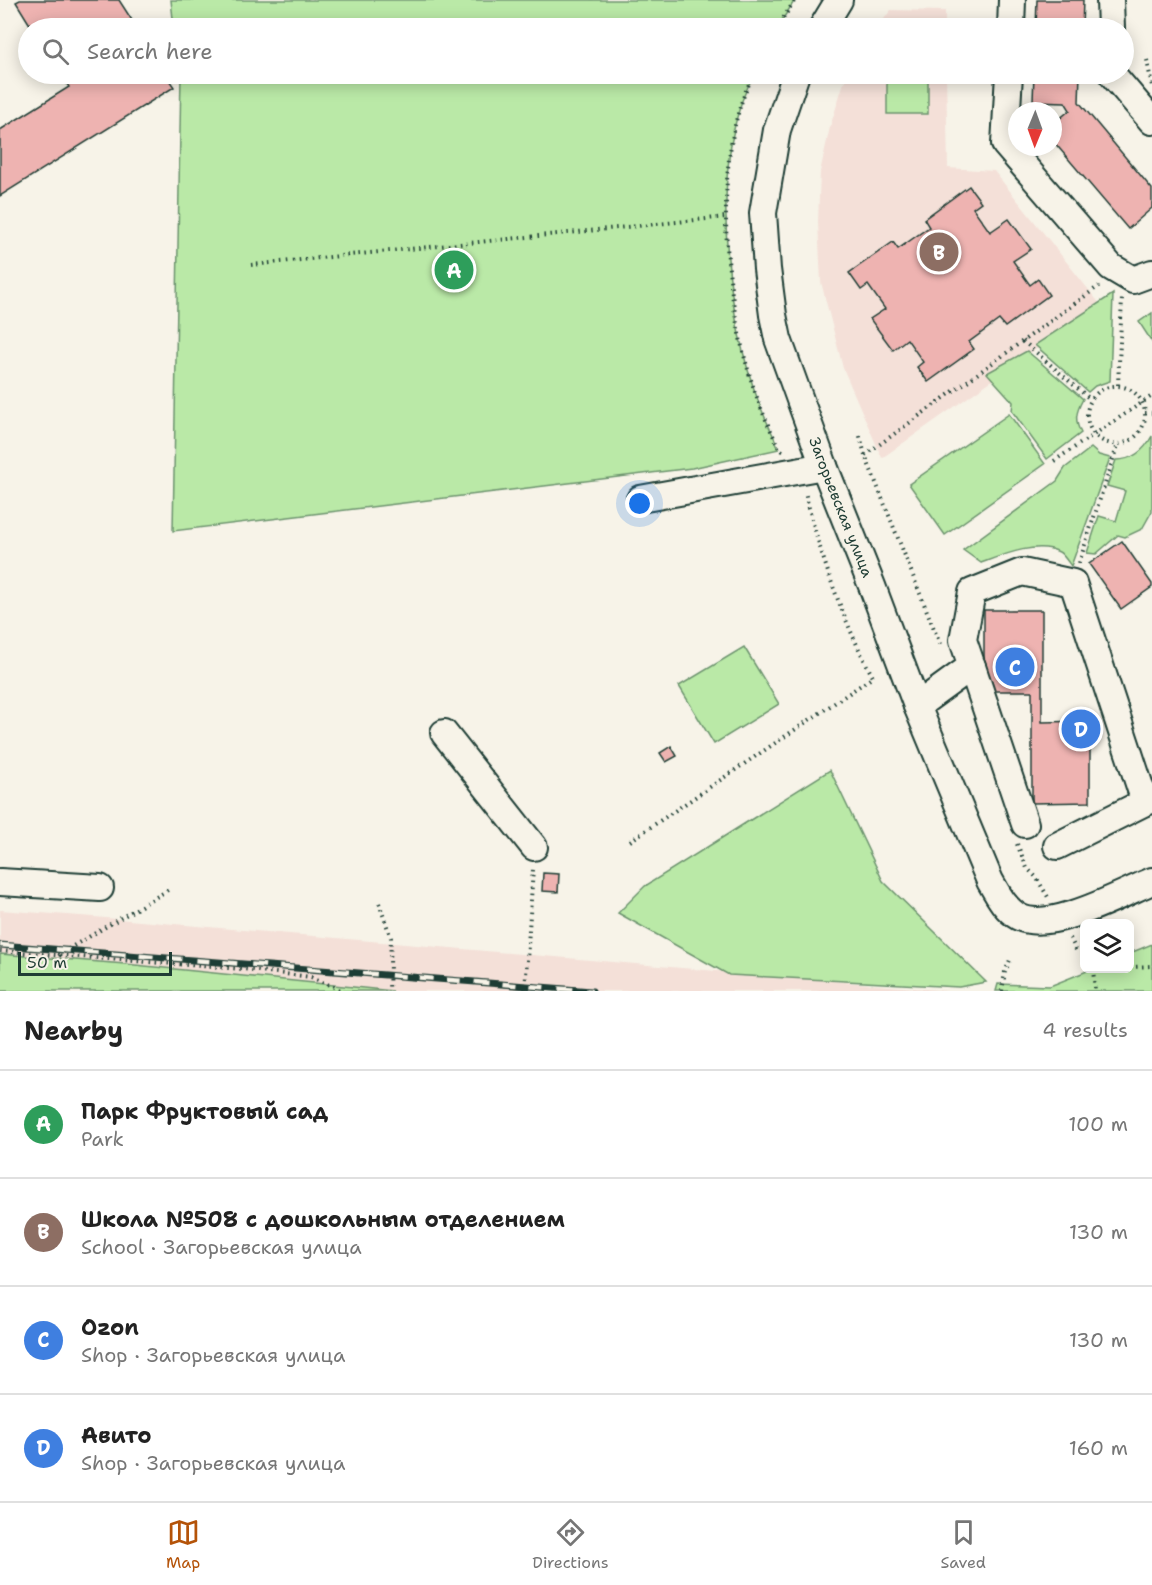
<!DOCTYPE html>
<html lang="en">
<head>
<meta charset="utf-8">
<style>
  :root { --surface:#fff; --page:#f2f2f2; --text:#222; --muted:#767676; --line:#e0e0e0; --accent:#b45309 }
  body { margin:0; font-family:"Shantell Sans",sans-serif; background:var(--page); color:var(--text) }
  .controls { position:absolute; right:18px; bottom:18px; display:grid; overflow:hidden; border-radius:9px; box-shadow:0 3px 15px #0003 }
  .controls button { width:54px; height:54px; display:grid; place-items:center; padding:0; border:0; border-bottom:2px solid var(--line); background:var(--surface); color:var(--text); font:30px sans-serif }
  .compass { position:absolute; left:1008px; top:102px; width:54px; height:54px; border-radius:50%; background:var(--surface); box-shadow:0 3px 15px #0003; rotate:181deg }
  .scale { position:absolute; left:18px; bottom:15px; width:154px; box-sizing:border-box; padding-left:6px; border:3px solid #1f3d34; border-top:0; font-size:16px; line-height:21px; white-space:nowrap; color:#1f3d34; -webkit-text-stroke:4px #f7f3e8; paint-order:stroke }
  .you { position:absolute; left:640px; top:504px; width:21px; height:21px; margin:-15px; border:4px solid #fff; border-radius:50%; background:#1a73e8; box-shadow:0 0 0 9px #1a73e833 }
  .badge { display:grid; place-items:center; width:39px; height:39px; border-radius:50%; background:var(--accent); color:#fff; font-size:20px; font-weight:700 }
  .pin { position:absolute; translate:-50% -50%; border:3px solid #fff; box-shadow:0 2px 6px #0006 }
  .list { margin:0; padding:0; list-style:none }
  h2 { display:flex; justify-content:space-between; align-items:center; height:78px; margin:0; padding:0 24px; font-size:26px }
  h2 small { font-size:20px; font-weight:400; color:var(--muted) }
  .list li { display:grid; grid-template-columns:39px 1fr auto; gap:18px; align-items:center; box-sizing:border-box; height:108px; padding:0 24px; border-top:2px solid var(--line) }
  .list b { display:block; font-size:22px; white-space:nowrap }
  .list p { margin:0; font-size:20px; white-space:nowrap; color:var(--muted) }
  .list em { font-size:20px; font-style:normal; color:var(--muted) }
  .icon { flex:none; width:33px; height:33px; fill:none; stroke:currentColor; stroke-width:2; stroke-linecap:round; stroke-linejoin:round }
  .map { position:relative; flex:none; width:1152px; height:991px; overflow:hidden }
  .search { position:absolute; background:var(--surface); box-shadow:0 3px 15px #0003; left:18px; right:18px; top:18px; height:66px; display:flex; align-items:center; gap:15px; box-sizing:border-box; padding:0 21px; border-radius:33px; color:var(--muted); font-size:22px }
  .sheet { height:510px; background:var(--surface) }
  nav { display:flex; justify-content:space-around; align-items:center; box-sizing:border-box; height:84px; border-top:2px solid var(--line); background:var(--surface); font-size:16px; color:var(--muted) }
  nav a { display:grid; justify-items:center; gap:3px }
  nav .on { color:var(--accent) }
  .map>svg:first-child { display:block }
  .built { fill:#f4e0d8 }
  .green { fill:#bae9a7; stroke:#6c936e; stroke-width:1.5 }
  .building { fill:#eeb3b1; stroke:#1f3d34; stroke-width:1.5 }
  .lines { fill:none; stroke-linecap:round; stroke-linejoin:round }
  .minor-casing { stroke:#1f3d34; stroke-width:30 }
  .path { stroke:#1f3d34; stroke-width:4; stroke-dasharray:1.5 4.5; stroke-linecap:butt }
  .minor { stroke:#f7f3e8; stroke-width:26 }
  .rail-casing { stroke:#1f3d34; stroke-width:7 }
  .rail { stroke:#f7f3e8; stroke-width:4.5; stroke-dasharray:14; stroke-linecap:butt }
  .labels { text-anchor:middle; dominant-baseline:central; stroke-width:4.5; stroke-linejoin:round; paint-order:stroke }
  .street-label { font-size:15px; fill:#1f3d34; stroke:#f7f3e8 }
</style>
</head>
<body>
<div class="map">
<svg width="1152" height="991" viewBox="0 0 1152 991">
  <rect width="100%" height="100%" fill="#f7f3e8"/>
  <filter id="ink" filterUnits="userSpaceOnUse"><feTurbulence type="fractalNoise" baseFrequency=".0167" numOctaves="2"/><feDisplacementMap in="SourceGraphic" scale="12" xChannelSelector="R" yChannelSelector="G"/><feConvolveMatrix kernelMatrix="1 2 1 2 8 2 1 2 1" color-interpolation-filters="sRGB"/></filter>
  <g filter="url(#ink)">
    <path class="built" d="M891 10 945 11V28H877Z
      M849 74H946L948 168 994 171 1100 304 882 458 843 368 821 282 818 222 820 172 830 127 844 82Z
      M0 910 94 917 948 991H393L125 964 0 954Z"/>
    <path class="green" d="M171 0H795L777 28H174Z
      M181 74H754C749 84 743 96 740 107 713 192 728 321 759 403 765 419 773 434 779 449L692 468 173 531Z
      M887 74H928V114H887Z
      M1113 294 1110 381 1095 386 1088 392 1035 345Z
      M1152 313V342L1139 322Z
      M1027 351 1083 399C1076 412 1074 420 1081 433L1047 459 1012 411 1013 402 987 373Z
      M1009 414 1045 464 945 535 909 484Z
      M1152 436V511L1142 529 1125 537 1118 535 1096 554 1087 553 1099 516 1116 521 1125 491 1107 486 1116 460C1133 460 1144 451 1152 436Z
      M1091 448 1099 455 1110 458 1071 566C1068 562 1063 554 1059 552 1038 540 1000 556 981 563L963 550 1057 481 1065 468Z
      M744 647 779 704 714 744 679 686Z
      M830 770 883 881 986 982 959 987 729 975 618 913 645 886Z
      M1152 944V991H996L998 984 1050 986 1092 969H1130V953Z
      M0 954 125 964 393 991H0Z"/>
    <path class="building" d="M20 0H119L137 28H32L16 2Z
      M1037 0H1083L1082 28H1036Z
      M61 74H165L174 87 0 196V130L69 87Z
      M1034 74H1080L1079 102 1152 189V208L1128 229 1053 141V124L1070 110 1065 102 1033 101Z
      M969 186 981 202 973 208 990 232 1009 219 1031 249 1013 261 1030 285 1038 279 1049 295 1005 327 999 320 969 342 974 349 928 382 917 367 923 362 907 339 893 350 870 319 885 309 868 285 861 290 849 273 893 242 898 249 929 227 924 219Z
      M1122 541 1152 584V587L1121 609 1089 564Z
      M984 610H1042V722L1090 721V802L1032 803V691H984Z
      M671 746 677 756 666 762 660 753Z
      M543 873 559 874 558 892 542 891Z"/>
    <g class="lines">
      <defs>
        <g id="minor">
          <path d="M1110 0 1111 28"/>
          <path d="M822 28 839 0"/>
          <path d="M1011 28 1012 0"/>
          <path id="s1" d="M796 74 777 130 763 213 767 269 773 315 778 339 824 466 872 586 917 706 990 881C998 895 1005 909 1019 917 1050 933 1121 894 1152 881"/>
          <path d="M1009 74 1005 144 1111 267 1133 280 1152 273"/>
          <path d="M1112 74 1152 121"/>
          <path d="M640 499 824 466"/>
          <path d="M917 706 972 666"/>
          <path d="M444 733 534 847"/>
          <path d="M1025 824 963 640 972 592 1022 572 1073 583 1145 802 1152 800"/>
          <path d="M1057 846 1145 802"/>
          <path d="M0 882 100 888"/>
        </g>
      </defs>
      <use href="#minor" class="minor-casing"/>
      <path class="path" d="M777 28 795 0
        M1147 60 1152 86
        M754 74C749 84 743 96 740 107 713 192 728 321 759 403 765 419 773 434 779 449L783 451
        M251 265 726 217
        M1023 341 1091 400
        M1118 385 1122 299
        M1087 415a29 29 0 1 1 58 0a29 29 0 1 1-58 0Z
        M1145 413H1152
        M860 436 865 455 940 644
        M865 455 1099 286
        M1054 461 1152 396
        M1079 563 1118 444
        M630 841 873 677C842 619 820 555 805 492
        M1017 844 1027 868 1036 877 1048 897
        M379 903 391 938 389 991
        M1070 938 1076 950
        M0 951 242 969 311 977 343 991
        M58 955 168 890
        M1130 967 1152 966
        M1093 969 1095 991
        M525 991 533 869
        M1002 991 1005 972 1010 960"/>
      <use href="#minor" class="minor"/>
      <defs>
        <path id="rail" d="M0 945 592 991"/>
      </defs>
      <use href="#rail" class="rail-casing"/>
      <use href="#rail" class="rail"/>
    </g>
  </g>
  <g class="labels">
    <g class="street-label">
      <text stroke="none"><textPath href="#s1" startOffset="450">Загорьевская улица</textPath></text>
    </g>
  </g>
</svg>
<div class="controls">
<button><svg class="icon" aria-label="layers" viewBox="0 0 24 24"><path d="M12 4l9 5-9 5-9-5zM3 14l9 5 9-5"/></svg></button>
</div>
<svg class="compass" viewBox="-18 -18 36 36"><path d="M0-13l5 13h-10z" fill="#e53935"/><path d="M0 13l5-13h-10z" fill="#767676"/></svg>
<div class="scale">50 m</div>
<div class="you"></div>
<div class="pin badge" style="left:454px;top:270px;background:#2e9e5b">A</div>
<div class="pin badge" style="left:939px;top:252px;background:#8d6e63">B</div>
<div class="pin badge" style="left:1015px;top:667px;background:#3f7fe0">C</div>
<div class="pin badge" style="left:1081px;top:729px;background:#3f7fe0">D</div>
<div class="search"><svg class="icon" aria-label="search" viewBox="0 0 24 24"><circle cx="10" cy="10" r="6"/><path d="M15 15l6 6"/></svg>Search here</div>
</div>
<section class="sheet">
<h2>Nearby<small>4 results</small></h2>
<ul class="list">
<li><span class="badge" style="background:#2e9e5b">A</span><div><b>Парк Фруктовый сад</b><p>Park</p></div><em>100 m</em></li>
<li><span class="badge" style="background:#8d6e63">B</span><div><b>Школа №508 с дошкольным отделением</b><p>School · Загорьевская улица</p></div><em>130 m</em></li>
<li><span class="badge" style="background:#3f7fe0">C</span><div><b>Ozon</b><p>Shop · Загорьевская улица</p></div><em>130 m</em></li>
<li><span class="badge" style="background:#3f7fe0">D</span><div><b>Авито</b><p>Shop · Загорьевская улица</p></div><em>160 m</em></li>
</ul>
</section>
<nav>
<a class="on"><svg class="icon" aria-label="map" viewBox="0 0 24 24"><path d="M3 6l6-2 6 2 6-2v14l-6 2-6-2-6 2zM9 4v14M15 6v14"/></svg>Map</a>
<a><svg class="icon" aria-label="directions" viewBox="0 0 24 24"><path d="M12 3l9 9-9 9-9-9zM9 14v-3h6M13 9l2 2-2 2"/></svg>Directions</a>
<a><svg class="icon" aria-label="saved" viewBox="0 0 24 24"><path d="M7 4h10v16l-5-4-5 4z"/></svg>Saved</a>
</nav>
</body>
</html>
